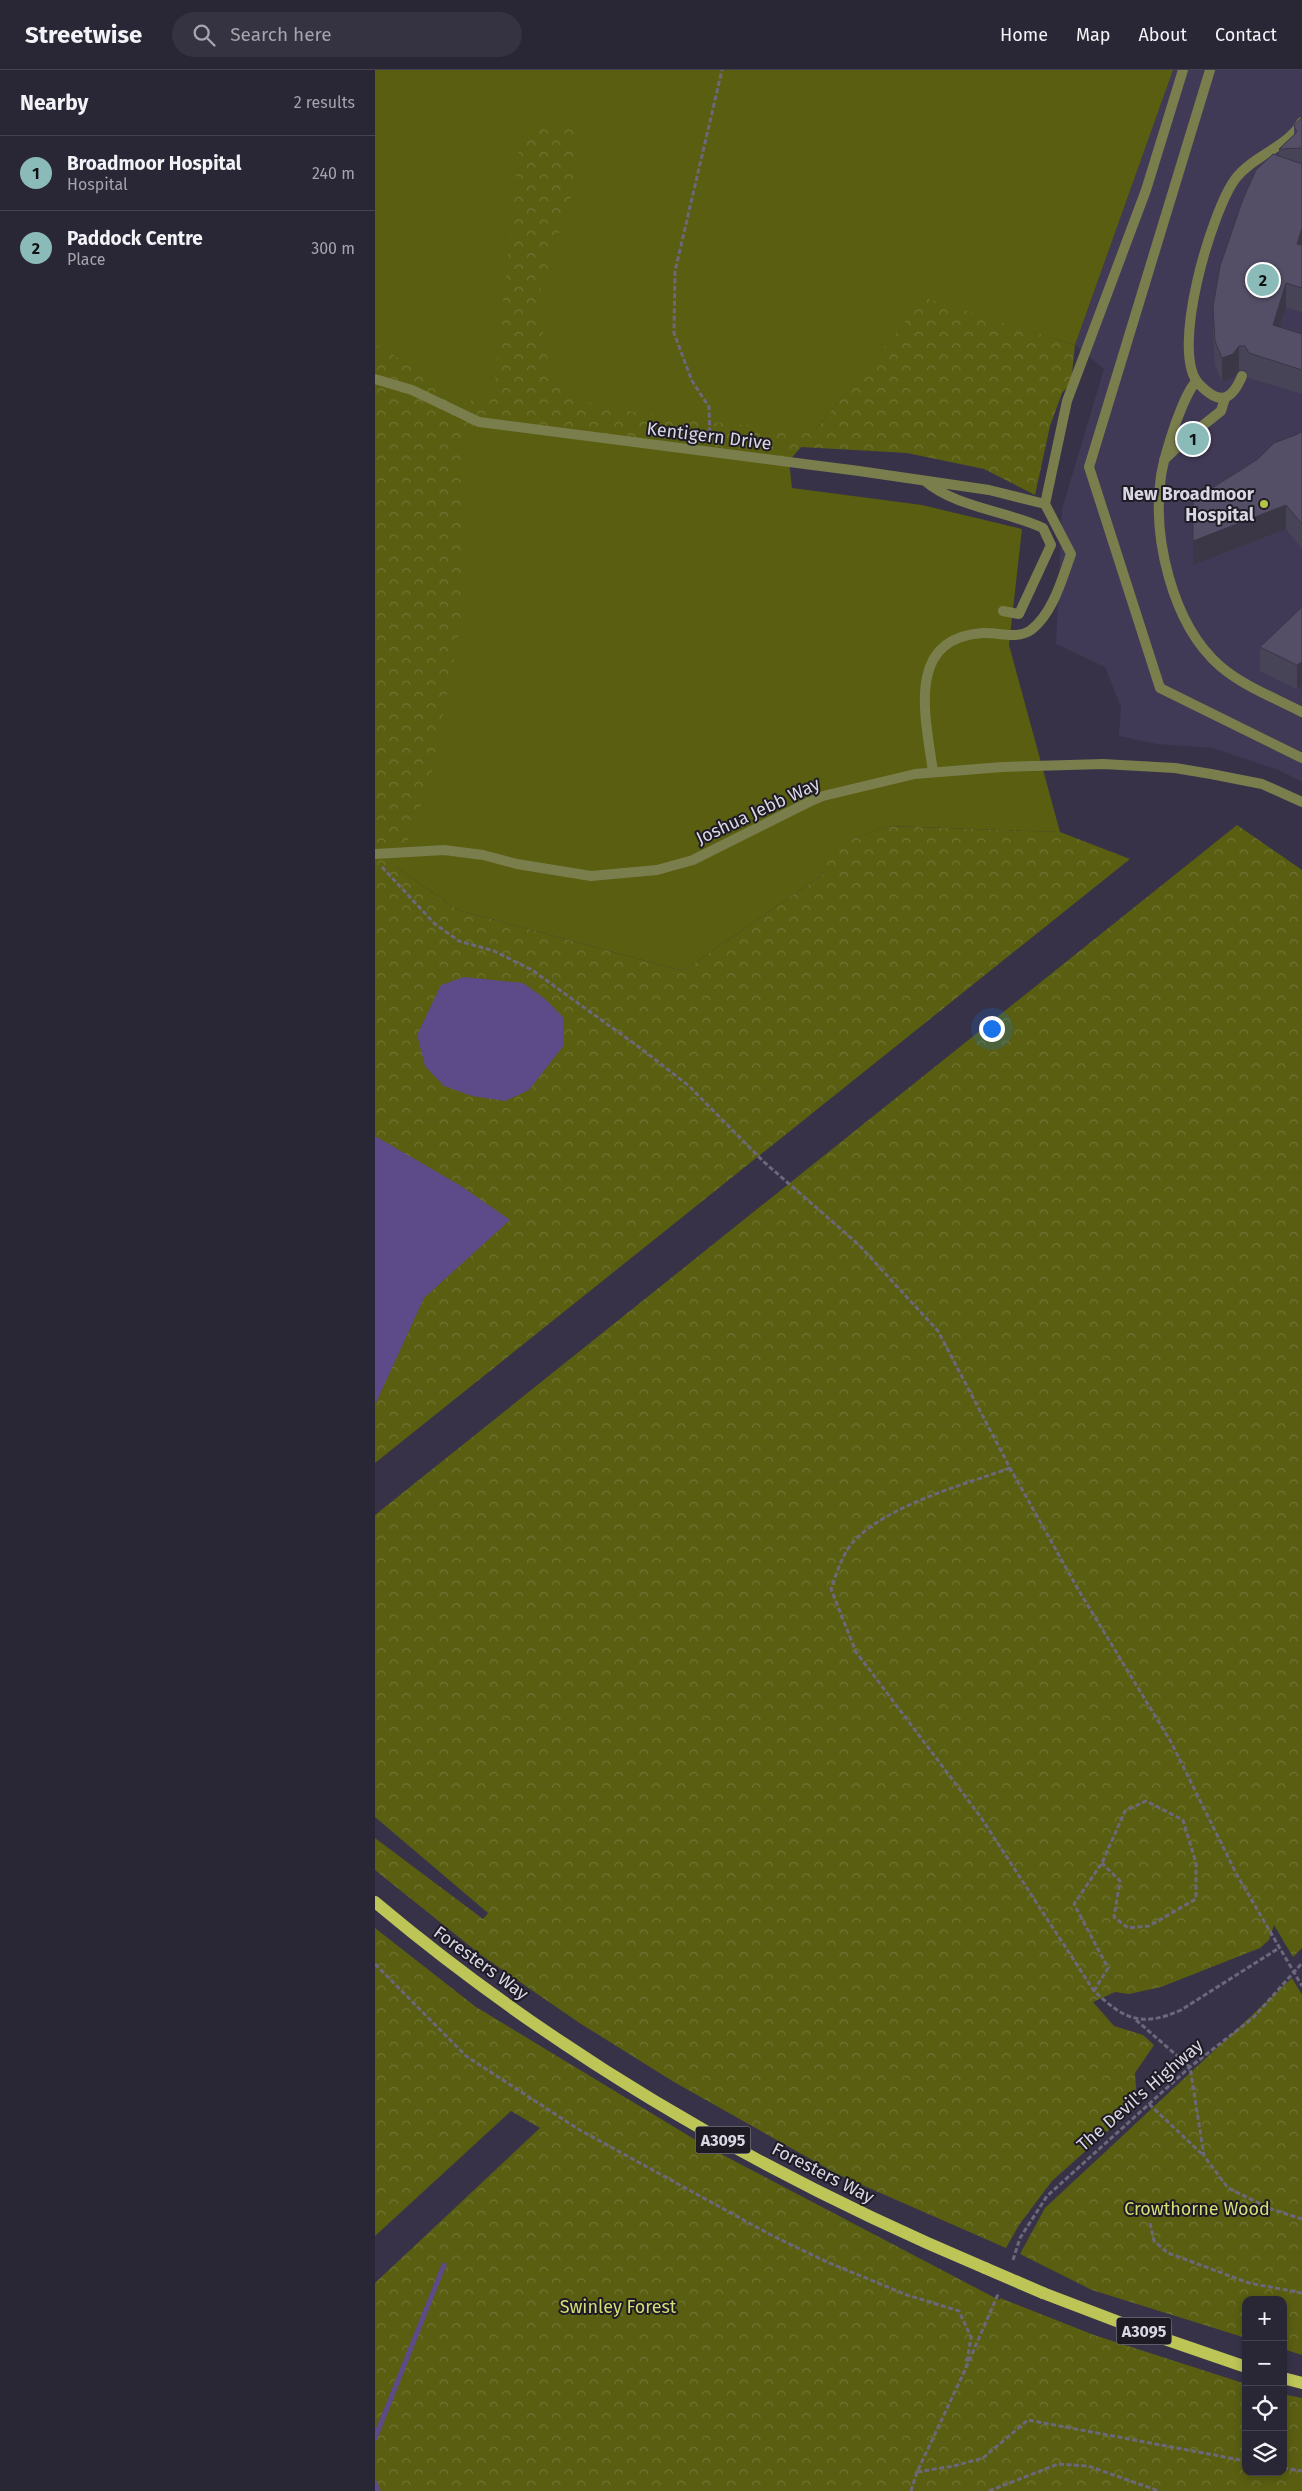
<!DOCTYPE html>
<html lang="en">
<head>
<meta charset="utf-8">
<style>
  :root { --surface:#292636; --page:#353242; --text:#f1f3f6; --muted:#a5a5ad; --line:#454351; --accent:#8bbbb9 }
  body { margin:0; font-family:"Fira Sans",sans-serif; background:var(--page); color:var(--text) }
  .controls { position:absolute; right:15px; bottom:15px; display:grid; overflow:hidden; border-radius:10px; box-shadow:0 2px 8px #0003 }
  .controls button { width:45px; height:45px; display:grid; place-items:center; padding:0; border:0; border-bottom:1px solid var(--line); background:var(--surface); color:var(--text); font:25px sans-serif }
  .you { position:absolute; left:616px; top:958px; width:18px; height:18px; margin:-12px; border:4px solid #fff; border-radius:50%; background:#1a73e8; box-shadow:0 0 0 8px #1a73e833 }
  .badge { display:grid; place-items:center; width:32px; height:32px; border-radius:50%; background:var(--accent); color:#111; font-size:16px; font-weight:700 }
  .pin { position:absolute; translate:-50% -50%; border:2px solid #fff; box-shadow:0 1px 5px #0006 }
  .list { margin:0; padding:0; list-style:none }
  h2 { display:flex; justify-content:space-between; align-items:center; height:65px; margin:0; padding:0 20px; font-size:21px }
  h2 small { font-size:16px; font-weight:400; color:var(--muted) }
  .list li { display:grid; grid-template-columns:32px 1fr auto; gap:15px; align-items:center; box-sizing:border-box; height:75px; padding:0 20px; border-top:1px solid var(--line) }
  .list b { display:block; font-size:19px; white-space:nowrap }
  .list p { margin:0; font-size:16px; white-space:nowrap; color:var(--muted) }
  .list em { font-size:16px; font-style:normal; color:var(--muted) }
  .icon { flex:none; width:28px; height:28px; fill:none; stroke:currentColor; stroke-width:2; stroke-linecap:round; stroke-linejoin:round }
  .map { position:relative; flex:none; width:927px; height:2421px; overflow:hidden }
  header { display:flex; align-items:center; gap:30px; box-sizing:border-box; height:70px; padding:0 25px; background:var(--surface); border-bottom:1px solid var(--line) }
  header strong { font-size:24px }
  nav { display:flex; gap:28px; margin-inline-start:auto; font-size:18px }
  .search { width:350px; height:45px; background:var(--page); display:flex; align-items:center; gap:12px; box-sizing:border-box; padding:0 18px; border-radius:28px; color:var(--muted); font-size:19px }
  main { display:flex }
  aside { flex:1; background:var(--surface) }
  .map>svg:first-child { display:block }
  .built { fill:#413a56 }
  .green { fill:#595e11 }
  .forest { fill:url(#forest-crowns) }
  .water { fill:#5c4b88 }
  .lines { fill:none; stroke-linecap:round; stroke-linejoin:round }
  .stream { stroke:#5c4b88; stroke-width:5 }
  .path { stroke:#6c687b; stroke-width:3; stroke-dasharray:5 2.5; stroke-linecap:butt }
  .service { stroke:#797e4c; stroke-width:10 }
  .primary { stroke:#bdc557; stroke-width:12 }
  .primary-bridge { stroke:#bdc557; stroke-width:12 }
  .wall { fill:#484458 }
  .shaded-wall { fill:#3b3747 }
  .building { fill:#544f66; stroke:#3b3747 }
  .poi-dot { fill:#b8c147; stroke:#1e1b25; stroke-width:2 }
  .labels { text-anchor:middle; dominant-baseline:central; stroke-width:4; stroke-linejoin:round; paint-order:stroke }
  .shield { fill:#1e1b25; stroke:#a29fab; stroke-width:1 }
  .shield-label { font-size:16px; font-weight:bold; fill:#dad7e5 }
  .street-label { font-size:18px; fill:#dad7e5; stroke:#1e1b25 }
  .poi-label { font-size:18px; font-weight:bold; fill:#dad7e5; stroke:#1e1b25; text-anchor:end }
  .park-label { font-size:18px; fill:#d6df77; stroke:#1e1b25 }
</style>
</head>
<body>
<header>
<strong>Streetwise</strong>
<div class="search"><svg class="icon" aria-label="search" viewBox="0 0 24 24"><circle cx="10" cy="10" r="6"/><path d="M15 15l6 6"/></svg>Search here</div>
<nav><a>Home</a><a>Map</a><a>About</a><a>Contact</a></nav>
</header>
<main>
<aside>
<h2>Nearby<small>2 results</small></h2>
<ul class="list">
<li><span class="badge">1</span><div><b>Broadmoor Hospital</b><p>Hospital</p></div><em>240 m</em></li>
<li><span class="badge">2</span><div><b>Paddock Centre</b><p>Place</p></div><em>300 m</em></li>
</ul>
</aside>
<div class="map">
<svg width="927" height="2421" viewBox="0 0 927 2421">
  <defs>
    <pattern id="forest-crowns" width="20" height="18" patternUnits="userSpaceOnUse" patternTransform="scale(1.25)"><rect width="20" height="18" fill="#595e11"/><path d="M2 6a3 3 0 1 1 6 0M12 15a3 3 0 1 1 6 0" fill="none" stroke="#707434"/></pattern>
  </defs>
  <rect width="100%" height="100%" fill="#373248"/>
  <path class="built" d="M798 0H927V712L906 701 838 678 782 674 744 666 746 637 730 597 681 574 687 439 729 299 700 275Z"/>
  <path class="green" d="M0 0H798L700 275 550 229 414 391 417 418 547 435 647 459 634 575 685 762 512 756 455 778 447 805 308 901 83 840 21 797 0 802Z"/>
  <path class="forest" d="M170 51 199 59 200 115 162 231 175 301 221 337 355 354 440 360 550 228 700 275 696 313 687 323 675 356 660 425 609 399 532 383 426 377 413 391 104 353 88 376 86 552 57 701 40 753 21 797 83 840 308 901 447 805 454 778 512 756 685 762 755 789 0 1393V279L4 275 89 334 119 320 145 69Z
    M862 755 927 800V1878L918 1887 899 1855 894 1870 885 1878 786 1917 754 1924 740 1922 718 1932 739 1956 768 1965 779 1975 760 2003 762 2035 677 2111 644 2155 631 2178 462 2104 299 2012 203 1952 106 1885 0 1800V1768L108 1849 113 1843 0 1747V1445Z
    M0 1858 101 1937 329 2075 624 2230 625 2228 719 2265 871 2314V2402H908V2324L927 2328V2421H0V2213L165 2058 136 2041 0 2166Z
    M917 1908 927 1925V2285L908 2279V2230H871V2268L717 2220 645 2184 670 2138Z"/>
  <path class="water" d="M89 907 148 913 169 928 188 947 189 975 154 1020 130 1031 97 1026 69 1016 50 996 42 965 66 915Z
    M0 1066 86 1116 135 1150 49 1228 0 1335Z"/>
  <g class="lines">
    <path class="stream" d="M0 2368 69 2195
      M0 2413 3 2421"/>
    <path class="path" d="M335 370 334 337 317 311 299 263 300 201 347 0
      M7 797 60 854 84 871 119 881 157 900 268 980 314 1016 389 1092 483 1174 563 1261 635 1398 704 1521 796 1672 862 1805 927 1916
      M635 1398C588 1415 519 1433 482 1468 468 1481 462 1502 456 1519L481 1582 605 1746 719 1921C749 1949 766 1958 806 1940L904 1878
      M0 1894 91 1986 203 2059 396 2165 452 2192 532 2225 584 2241 596 2267 591 2298
      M719 1921 733 1898 699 1834 727 1793 750 1741 771 1731 808 1750 821 1793V1829L774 1856 753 1858 739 1847 745 1811 727 1793
      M761 1950 815 1997 829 2086 853 2118 896 2139 927 2149
      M774 2034 828 2085
      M775 2153 779 2171 793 2183 874 2213 927 2223
      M638 2190 645 2168 672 2126 815 1997 878 1948 927 1893
      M908 2398 927 2401
      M542 2402 579 2396 608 2388 653 2350 871 2391
      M536 2421 542 2402 591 2298 624 2222
      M614 2421 683 2394 713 2396 784 2421"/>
    <path class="service" d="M835 0 714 397 785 618 927 688
      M867 306C856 332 844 335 824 314 794 283 837 139 861 108 879 85 913 77 927 52
      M0 309 37 320 104 352 484 401 614 420 670 434
      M821 311C811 324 807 337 801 352 795 370 789 387 786 406 777 467 797 554 845 596 868 616 900 628 927 642
      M789 390 812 368 846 341 850 328
      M550 411C580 437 632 441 668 458L676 475 644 544 628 541
      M558 702C551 649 529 568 608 563 623 562 642 570 656 560 678 543 687 509 696 484L670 434 692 331 771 120 808 0
      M0 784 69 780 108 785 142 794 216 806 282 800 318 790 436 731 448 726 540 704 627 697 728 694 800 698 836 704 887 714 927 732"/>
    <path class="primary" d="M0 1832C182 1985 391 2106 610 2198
      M668 2223 778 2265 871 2297
      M908 2308 927 2313"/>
    <path class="primary-bridge" d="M610 2198 668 2223"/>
  </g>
  <path class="wall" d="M927 47V242L911 237 905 257 927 264V324L874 308 870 300H864L858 308 847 312 840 295 838 261V237L904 86V79L919 65V56Z
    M927 361V479L911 459 818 495V430Z
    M927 537V616L922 619 885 601V577Z"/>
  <path class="shaded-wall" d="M927 158V182L922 174Z
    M911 213V237L898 279V255Z
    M864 276V300L858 308 847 312V288Z
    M911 435V459L818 495V471Z
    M927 592V616L922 619V595Z"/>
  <path class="building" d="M927 47V78L904 79 922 62 919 56Z
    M898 84 927 94V158L922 174 927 175V218L911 213 898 255 927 264V300L874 283 870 276H864L858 284 847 288 840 271 838 237 845 196 868 129 881 100Z
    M927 361V454L911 435 818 471V430L883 389 899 373 923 364Z
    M927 537V592L922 595 885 577Z"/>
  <circle class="poi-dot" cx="889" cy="434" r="5"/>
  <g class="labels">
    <g class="shield">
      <rect x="320.5" y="2056.5" width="55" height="27" rx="4"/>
      <rect x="741.5" y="2247.5" width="55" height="27" rx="4"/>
    </g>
    <g class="shield-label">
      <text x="348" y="2070">A3095</text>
      <text x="769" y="2261">A3095</text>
    </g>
    <g class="street-label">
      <text transform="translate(334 366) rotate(7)">Kentigern Drive</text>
      <text transform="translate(383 741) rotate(-25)">Joshua Jebb Way</text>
      <text transform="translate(106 1893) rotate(36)">Foresters Way</text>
      <text transform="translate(765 2025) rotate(-41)">The Devil's Highway</text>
      <text transform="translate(448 2103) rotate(27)">Foresters Way</text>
    </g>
    <g class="poi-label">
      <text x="879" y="424">New Broadmoor<tspan x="879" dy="21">Hospital</tspan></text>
    </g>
    <g class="park-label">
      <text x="822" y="2139">Crowthorne Wood</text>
      <text x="243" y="2237">Swinley Forest</text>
    </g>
  </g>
</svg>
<div class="controls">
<button>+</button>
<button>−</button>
<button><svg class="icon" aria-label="locate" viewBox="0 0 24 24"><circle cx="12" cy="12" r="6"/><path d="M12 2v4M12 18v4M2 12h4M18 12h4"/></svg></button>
<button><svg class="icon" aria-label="layers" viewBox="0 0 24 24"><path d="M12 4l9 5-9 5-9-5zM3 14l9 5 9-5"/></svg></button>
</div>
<div class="you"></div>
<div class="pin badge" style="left:818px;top:369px">1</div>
<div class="pin badge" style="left:888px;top:210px">2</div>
</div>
</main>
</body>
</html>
